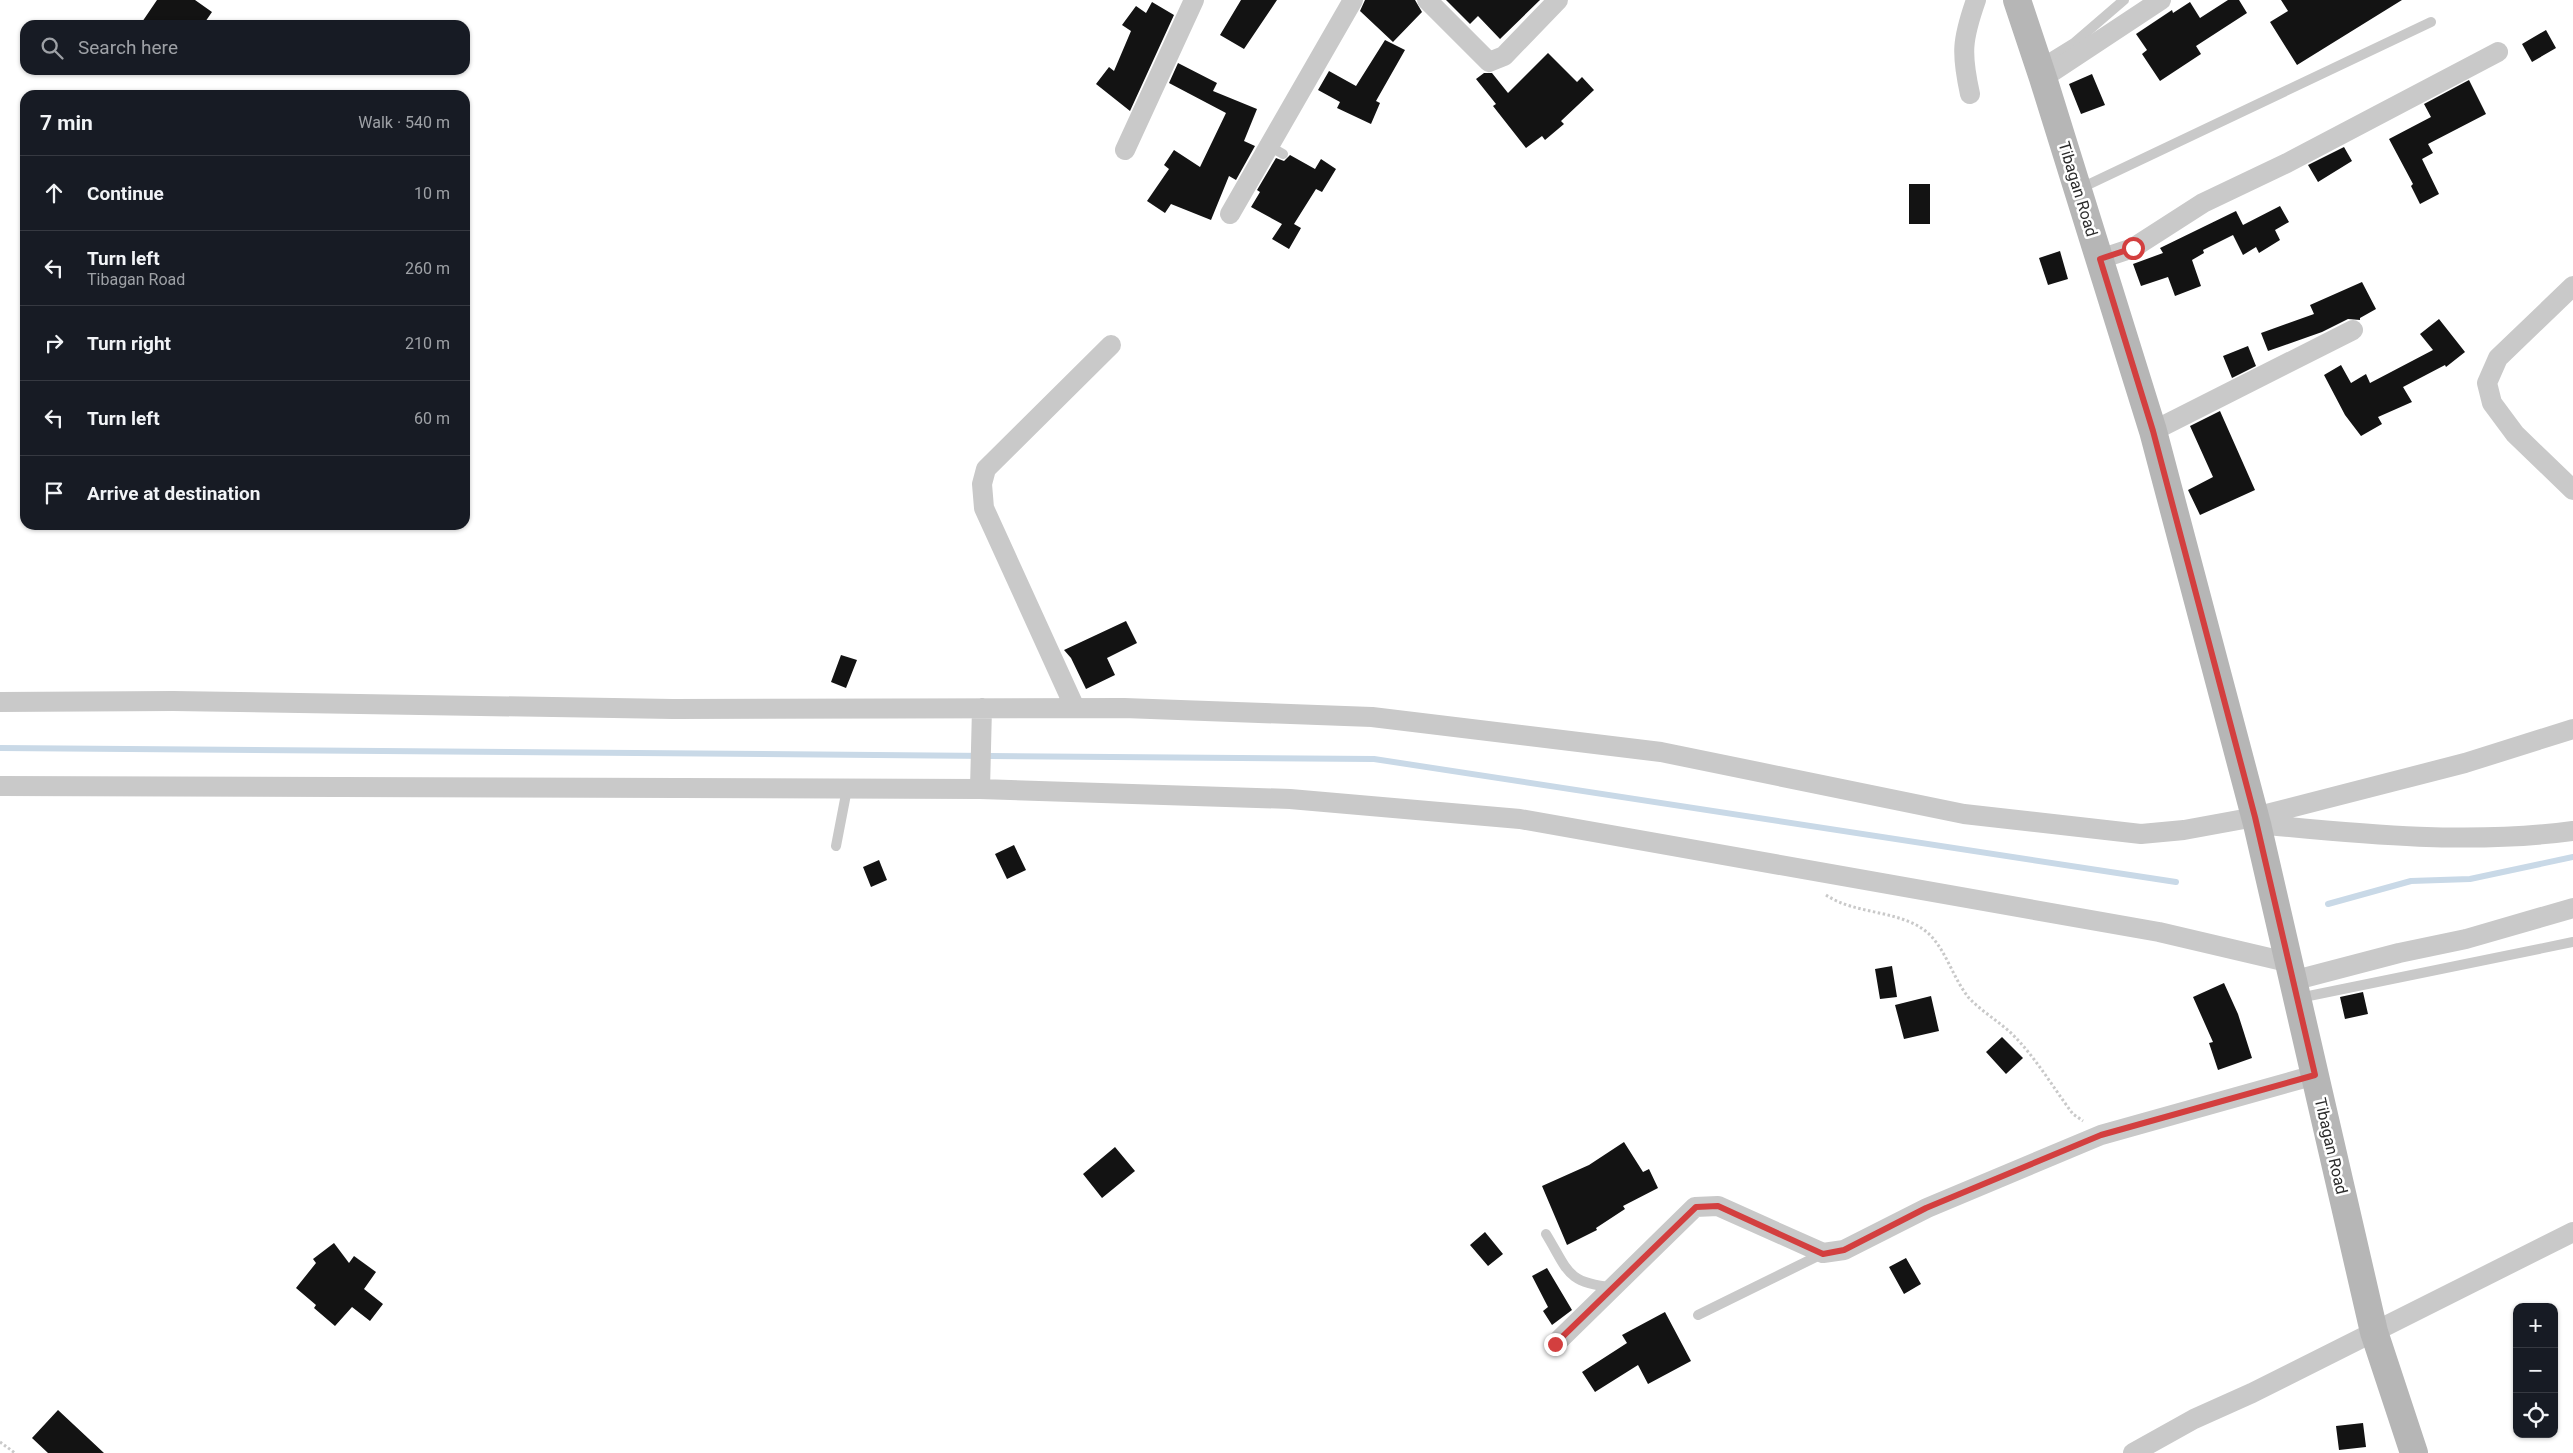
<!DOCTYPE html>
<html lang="en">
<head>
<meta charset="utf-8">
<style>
  :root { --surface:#171b24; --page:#242831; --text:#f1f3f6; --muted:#9ea1a6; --line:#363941 }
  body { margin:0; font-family:Roboto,sans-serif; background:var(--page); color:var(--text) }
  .controls { position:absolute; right:15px; bottom:15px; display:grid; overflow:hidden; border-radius:10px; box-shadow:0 1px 4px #0004 }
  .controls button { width:45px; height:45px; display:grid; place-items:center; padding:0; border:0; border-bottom:1px solid var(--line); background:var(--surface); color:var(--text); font:25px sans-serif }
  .stop { position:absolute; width:15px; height:15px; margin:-11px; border:4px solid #d33f3f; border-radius:50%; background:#fff }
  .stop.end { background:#d33f3f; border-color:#fff; box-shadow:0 1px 5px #0008 }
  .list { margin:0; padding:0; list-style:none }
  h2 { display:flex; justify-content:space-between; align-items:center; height:65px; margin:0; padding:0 20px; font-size:21px }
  h2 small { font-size:16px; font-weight:400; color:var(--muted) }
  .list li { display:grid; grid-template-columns:32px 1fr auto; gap:15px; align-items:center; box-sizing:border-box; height:75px; padding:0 20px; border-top:1px solid var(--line) }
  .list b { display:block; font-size:19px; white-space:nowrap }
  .list p { margin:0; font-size:16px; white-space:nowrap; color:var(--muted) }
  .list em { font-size:16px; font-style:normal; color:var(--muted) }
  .icon { flex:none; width:28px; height:28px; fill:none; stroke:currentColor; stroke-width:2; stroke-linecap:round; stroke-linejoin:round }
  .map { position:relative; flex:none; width:2573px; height:1453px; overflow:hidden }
  .search { position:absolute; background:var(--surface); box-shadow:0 1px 4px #0004; left:20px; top:20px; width:450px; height:55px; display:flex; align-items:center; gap:12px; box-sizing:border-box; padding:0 18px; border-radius:15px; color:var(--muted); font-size:19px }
  .panel { position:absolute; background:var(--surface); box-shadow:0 1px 4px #0004; left:20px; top:90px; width:450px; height:440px; border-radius:15px }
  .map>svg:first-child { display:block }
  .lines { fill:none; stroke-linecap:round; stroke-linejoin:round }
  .stream { stroke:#c9d9e7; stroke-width:6 }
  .building { fill:#131313 }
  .path { stroke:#c9c9c9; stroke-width:3; stroke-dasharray:2.5 2.5; stroke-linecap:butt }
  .lane { stroke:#c9c9c9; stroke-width:10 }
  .street { stroke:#c9c9c9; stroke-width:20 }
  .secondary { stroke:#b6b6b6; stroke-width:28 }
  .route { stroke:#d33f3f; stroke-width:6 }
  .labels { text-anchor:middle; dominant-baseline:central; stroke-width:5; stroke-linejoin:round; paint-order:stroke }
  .street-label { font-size:16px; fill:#2c2c2c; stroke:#fff }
</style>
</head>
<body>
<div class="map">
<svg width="2573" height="1453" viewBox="0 0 2573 1453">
  <rect width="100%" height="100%" fill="#fff"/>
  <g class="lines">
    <path class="stream" d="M0 748 1374 759 2176 882
      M2328 904 2411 881 2470 879 2573 857"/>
  </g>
  <path class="building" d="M157 0H195L212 12 203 25H140Z
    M1241 0H1277L1244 49 1220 35Z
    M1365 0H1415L1422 12 1393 42 1360 11Z
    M1446 0H1540L1500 39 1478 16 1470 24Z
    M2228 0H2239L2247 13 2196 46 2201 54 2160 81 2142 54 2147 50 2136 34 2172 10 2173 13 2190 2 2200 18Z
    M2281 0H2402L2297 65 2270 22 2288 11Z
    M1152 2 1174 15 1130 111 1096 84 1109 67 1114 71 1131 31 1122 25 1136 6 1146 13Z
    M2546 30 2556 48 2532 62 2522 44Z
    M1385 40 1405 50 1376 101 1380 103 1371 124 1337 108 1340 102 1318 90 1329 71 1356 86Z
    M1548 53 1577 82 1582 77 1594 90 1561 121 1564 124 1545 140 1542 136 1526 148 1493 106 1496 104 1476 79 1484 73H1492L1508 93Z
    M1178 63 1217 83 1213 91 1257 109 1244 141 1255 146 1236 180 1229 176 1211 220 1171 204 1165 213 1147 201 1169 169 1164 165 1174 150 1200 167 1226 113 1169 83Z
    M2092 74 2105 105 2081 114 2069 84Z
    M2469 80 2486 114 2428 144 2433 153 2422 159 2439 194 2420 204 2411 186 2413 184 2389 139 2431 117 2424 104Z
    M2344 147 2352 161 2318 182 2308 165Z
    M1290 155 1315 169 1321 159 1336 169 1322 192 1316 189 1294 224 1301 228 1289 249 1272 239 1282 224 1251 207 1260 192 1257 190 1276 158 1284 161Z
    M1909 184H1930V224H1909Z
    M2280 206 2289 222 2275 230 2280 240 2259 253 2256 247 2243 255 2233 235 2203 250 2204 253 2192 260 2201 286 2175 296 2168 277 2141 286 2133 264 2163 253 2160 248 2236 211 2243 225Z
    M2060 251 2068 279 2048 285 2039 258Z
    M2362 282 2376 309 2360 318V320L2348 319 2322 332 2268 351 2261 333 2314 314 2310 305Z
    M2439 319 2465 352 2446 367 2445 365 2403 387 2412 402 2378 417 2382 424 2361 436 2345 415 2324 375 2341 365 2351 383 2366 374 2370 383 2433 350 2420 334Z
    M2248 346 2256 366 2232 378 2223 356Z
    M2220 411 2255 490 2200 515 2188 490 2213 477 2190 426Z
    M1126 621 1137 643 1107 658 1115 675 1086 689 1071 658 1064 650Z
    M841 655 857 660 846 688 831 682Z
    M1014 845 1026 870 1007 879 995 854Z
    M879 860 887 880 871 887 863 867Z
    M1892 966 1897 997 1880 999 1875 969Z
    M2224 983 2238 1014 2252 1058 2218 1070 2209 1043 2213 1042 2193 997Z
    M2363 992 2368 1014 2345 1019 2340 997Z
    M1931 996 1939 1031 1904 1039 1895 1005Z
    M2002 1037 2023 1058 2006 1074 1986 1052Z
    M1624 1142 1643 1172 1649 1169 1658 1188 1623 1206 1625 1209 1596 1228 1597 1230 1567 1245 1542 1186 1589 1165Z
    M1115 1147 1135 1171 1102 1198 1083 1174Z
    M1485 1232 1503 1254 1488 1266 1470 1245Z
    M334 1243 349 1263 354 1256 376 1272 364 1289 383 1304 370 1321 352 1307 335 1326 314 1308 316 1305 296 1288 316 1263 313 1259Z
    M1906 1258 1921 1284 1904 1294 1889 1267Z
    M1547 1268 1572 1310 1552 1325 1543 1311 1548 1307 1532 1276Z
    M1665 1312 1691 1361 1648 1384 1638 1365 1595 1392 1582 1372 1627 1343 1622 1335Z
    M58 1410 104 1453H48L32 1438Z
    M2363 1423 2366 1447 2339 1450 2336 1426Z"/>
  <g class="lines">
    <path class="path" d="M1826 895C1857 916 1905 909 1931 936 1947 953 1954 980 1969 998 1983 1013 2002 1023 2016 1038 2038 1061 2054 1089 2073 1114L2083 1121
      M0 1442 15 1453"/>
    <path class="lane" d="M2040 64 2074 43 2124 0
      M1269 146 1283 154
      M2079 189 2431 22
      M836 846 847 789
      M2299 998 2573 942
      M1546 1234C1568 1270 1566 1283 1612 1287
      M1698 1315 1822 1254"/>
    <path class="street" d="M1427 0 1489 62 1504 56 1558 0
      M2043 78 2161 0
      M1970 94C1961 53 1962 40 1976 0
      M1125 150 1194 0
      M1230 214 1353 0
      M2100 259 2133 248 2203 203 2287 163 2498 52
      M2573 286 2498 358 2487 383 2492 403 2515 434 2573 490
      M2153 431 2353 330
      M0 702 173 701 673 709 1124 708 1372 717 1661 752 1964 814 2141 834 2184 830 2255 817 2465 763 2573 729
      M1075 708 984 508 982 484 986 469 1111 345
      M0 786 980 789 1290 799 1520 819 2159 932 2287 962
      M980 789 982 708
      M2257 824C2361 834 2468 845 2573 831
      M2292 981 2399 953 2466 939 2573 908
      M1555 1344 1695 1207 1718 1206 1823 1253 1844 1250 1927 1208 2101 1135 2315 1075
      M2133 1453 2194 1419 2252 1393 2573 1232"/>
    <path class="secondary" d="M2017 0 2043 78 2153 431 2257 824 2374 1332 2414 1453"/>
  </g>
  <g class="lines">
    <path class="route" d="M1555 1344 1696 1207 1718 1206 1823 1254 1844 1250 1926 1208 2101 1135 2315 1075 2255 817 2153 431 2100 259 2133 248"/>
  </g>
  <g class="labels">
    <g class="street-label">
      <text transform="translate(2078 189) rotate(73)">Tibagan Road</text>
      <text transform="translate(2331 1146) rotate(77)">Tibagan Road</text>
    </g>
  </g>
</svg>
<div class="controls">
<button>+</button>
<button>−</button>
<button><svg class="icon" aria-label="locate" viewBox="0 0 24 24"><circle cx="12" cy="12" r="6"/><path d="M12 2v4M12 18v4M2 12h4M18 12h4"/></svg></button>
</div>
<div class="stop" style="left:2133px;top:248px"></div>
<div class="stop end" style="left:1555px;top:1344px"></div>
<div class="search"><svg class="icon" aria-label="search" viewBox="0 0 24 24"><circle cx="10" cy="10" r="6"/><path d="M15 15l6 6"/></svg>Search here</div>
<section class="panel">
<h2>7 min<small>Walk · 540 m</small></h2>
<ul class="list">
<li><svg class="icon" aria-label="ahead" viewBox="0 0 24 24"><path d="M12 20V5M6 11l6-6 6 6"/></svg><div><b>Continue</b></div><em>10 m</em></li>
<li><svg class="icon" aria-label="left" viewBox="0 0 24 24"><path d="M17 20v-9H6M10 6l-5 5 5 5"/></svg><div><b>Turn left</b><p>Tibagan Road</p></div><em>260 m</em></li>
<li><svg class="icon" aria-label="right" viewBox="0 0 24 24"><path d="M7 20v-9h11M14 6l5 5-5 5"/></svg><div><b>Turn right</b></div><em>210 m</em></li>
<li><svg class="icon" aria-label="left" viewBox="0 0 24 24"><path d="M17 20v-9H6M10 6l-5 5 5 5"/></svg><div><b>Turn left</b></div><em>60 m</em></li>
<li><svg class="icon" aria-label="arrive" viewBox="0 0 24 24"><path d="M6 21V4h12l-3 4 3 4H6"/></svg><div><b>Arrive at destination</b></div></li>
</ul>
</section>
</div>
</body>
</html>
